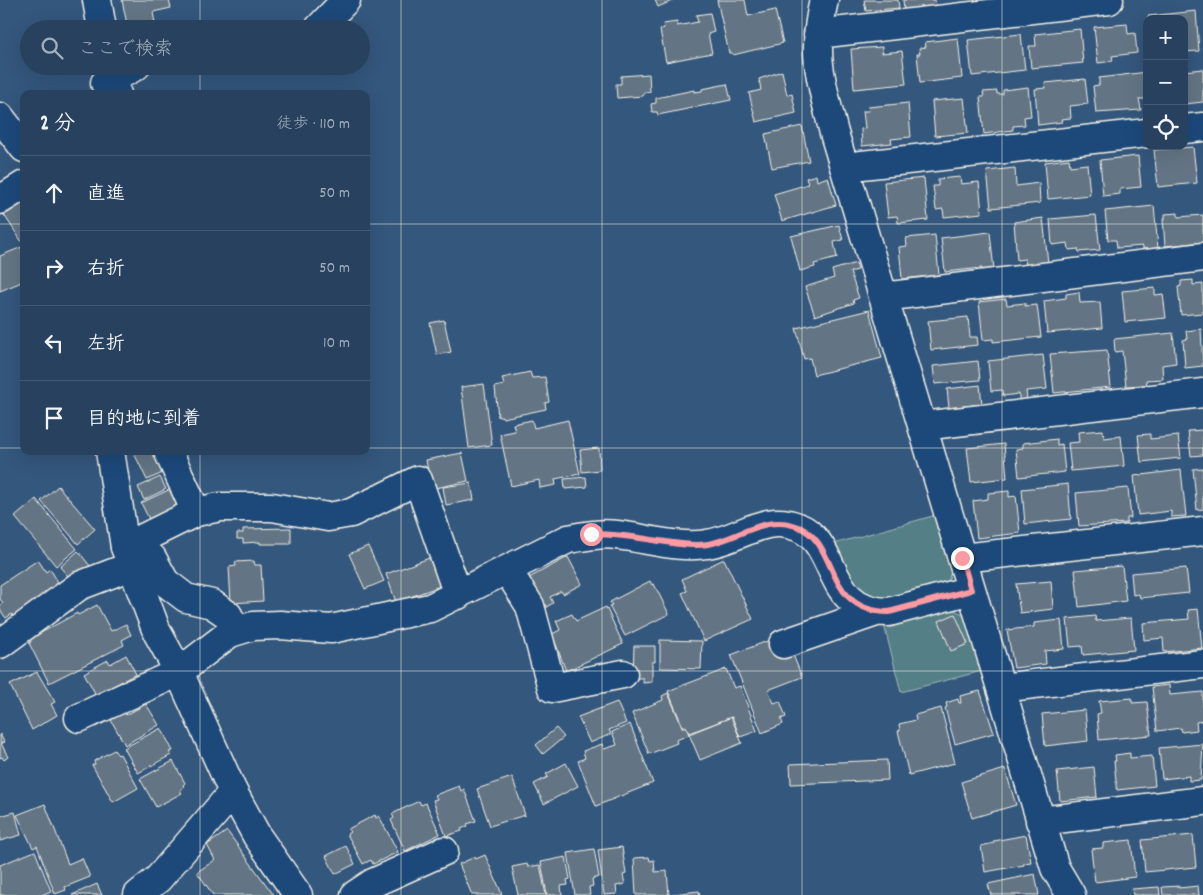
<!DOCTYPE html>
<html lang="ja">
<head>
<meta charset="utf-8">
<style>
  :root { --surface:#27415e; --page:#2f4864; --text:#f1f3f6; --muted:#a4afbc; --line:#435a73 }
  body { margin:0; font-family:Dekko,"Klee One",sans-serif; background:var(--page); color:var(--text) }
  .controls { position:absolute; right:15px; top:15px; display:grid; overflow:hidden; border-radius:10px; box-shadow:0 5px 20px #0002 }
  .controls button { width:45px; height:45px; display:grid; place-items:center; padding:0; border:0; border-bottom:1px solid var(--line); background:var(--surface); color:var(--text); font:25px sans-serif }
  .stop { position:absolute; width:15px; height:15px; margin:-11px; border:4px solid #ff9aa2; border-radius:50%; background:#fff }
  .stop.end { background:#ff9aa2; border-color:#fff; box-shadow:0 1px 5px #0008 }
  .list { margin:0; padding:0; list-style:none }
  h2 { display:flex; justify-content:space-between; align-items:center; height:65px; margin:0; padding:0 20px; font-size:21px }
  h2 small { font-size:16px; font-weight:400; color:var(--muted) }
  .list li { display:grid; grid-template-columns:32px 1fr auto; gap:15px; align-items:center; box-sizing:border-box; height:75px; padding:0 20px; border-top:1px solid var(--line) }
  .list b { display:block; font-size:19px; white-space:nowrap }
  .list em { font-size:16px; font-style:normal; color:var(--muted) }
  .icon { flex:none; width:28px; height:28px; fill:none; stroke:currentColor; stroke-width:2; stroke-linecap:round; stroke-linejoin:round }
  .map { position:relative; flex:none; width:1203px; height:895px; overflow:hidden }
  .search { position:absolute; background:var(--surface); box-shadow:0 5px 20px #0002; left:20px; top:20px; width:350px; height:55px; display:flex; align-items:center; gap:12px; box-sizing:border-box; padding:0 18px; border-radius:28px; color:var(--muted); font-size:19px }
  .panel { position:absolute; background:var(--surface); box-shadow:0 5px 20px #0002; left:20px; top:90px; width:350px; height:365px; border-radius:10px }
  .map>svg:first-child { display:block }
  .green { fill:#557f86; stroke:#a4b8b7 }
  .building { fill:#647484; stroke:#f4f1e8 }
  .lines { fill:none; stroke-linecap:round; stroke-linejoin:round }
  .street-casing { stroke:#f4f1e8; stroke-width:31 }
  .secondary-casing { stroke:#f4f1e8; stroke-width:31 }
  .street { stroke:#1f4a7a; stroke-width:28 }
  .secondary { stroke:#1f4a7a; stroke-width:28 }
  .route { stroke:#ff9aa2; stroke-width:6 }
  .grid { fill:none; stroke:#f4f1e8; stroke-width:1; stroke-opacity:0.55 }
</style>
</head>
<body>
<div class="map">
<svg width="1203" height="895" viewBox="0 0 1203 895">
  <rect width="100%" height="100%" fill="#34577d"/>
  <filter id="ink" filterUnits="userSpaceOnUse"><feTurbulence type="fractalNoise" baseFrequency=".02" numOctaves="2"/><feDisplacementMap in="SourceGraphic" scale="10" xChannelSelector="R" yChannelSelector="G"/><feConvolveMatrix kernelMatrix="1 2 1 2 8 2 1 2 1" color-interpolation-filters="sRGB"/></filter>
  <g filter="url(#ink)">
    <path class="green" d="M936 515 952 572 950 574 948 584 886 600 872 601 857 591 830 545Z
      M949 608 961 613 967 620 982 671 901 692 884 625Z"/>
    <path class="building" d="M122 0H176L169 1 171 8 153 12 156 29H128Z
      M655 0H674L658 7Z
      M717 0H745L748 16 775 10 783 43 733 55 732 53H729Z
      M864 0H898L899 8 866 11Z
      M903 0H935L936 6 904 10Z
      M1196 11 1199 51 1184 52V19H1148V16Z
      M710 13 714 32 708 34 712 53 666 62 660 30 664 28 663 24 677 22V26L698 22 696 15Z
      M1127 24 1128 34 1135 33 1137 53 1112 56 1113 61 1098 63 1094 27Z
      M1080 29 1083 63 1031 68 1029 46H1036L1035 34Z
      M1021 34 1025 70 972 76 968 40Z
      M958 38 962 78 920 83 917 54H920L919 48 926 47 925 42Z
      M882 47V53L902 51 906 84 854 89 851 49Z
      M1203 69V102L1185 104 1184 110V71Z
      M782 71 787 95 792 94 796 113 756 122 749 93 761 90 759 79Z
      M1147 72V99H1139L1141 110 1096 113 1093 86 1099 85V78Z
      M649 74 650 92 643 93V96L617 98 616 84H621V76Z
      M1085 79 1088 104 1070 106 1071 118 1061 119 1062 122 1038 125 1035 89 1046 88 1045 83Z
      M727 84 731 100 658 115 657 112H652L651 104 656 103V98L694 90V92L702 91V89Z
      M1028 87 1031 116 1024 117 1025 125 1013 126V130L984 134 980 97H984L983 92 997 91V94H1003V90Z
      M964 98 968 133 935 136 932 101Z
      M908 103 911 137 891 139 892 143 862 146 861 129 865 128 863 111H869L868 107Z
      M802 126 809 161 772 168 765 134Z
      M1193 147 1197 183 1158 187 1154 150Z
      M1138 156 1141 187 1120 189V194L1103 196 1100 160Z
      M1069 159 1070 166 1087 164 1090 195 1048 199 1045 162Z
      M1015 168 1016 186 1039 183 1040 203 991 208 987 171Z
      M816 175 817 181 828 177 836 205 782 221 774 194 808 184 806 178Z
      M960 177 961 184 979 182 982 213 944 217 943 209 936 210 933 186H938V179Z
      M924 178 928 220 898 223 897 216 888 217 884 182Z
      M24 202V245L4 215Z
      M1154 206 1158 248 1143 249V246L1117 248 1116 240H1108L1105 211Z
      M1178 213V217L1203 215V242L1165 246 1163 219H1165V214Z
      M1096 215 1100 250 1079 252 1078 249 1069 250 1068 243 1052 245 1050 219Z
      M1043 218 1048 263 1026 265 1025 259 1017 260 1014 222Z
      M839 225 843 240 834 242 837 258 814 264 815 267 800 271 791 236Z
      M990 232 994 270 982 271V268L945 272 941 238Z
      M935 235 939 275 902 279 899 247 907 246 906 238Z
      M22 247 24 281 0 291V256Z
      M856 263 858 270 850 272 859 298 853 300 854 303 815 316 805 287 834 278 832 270Z
      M1193 280V285L1203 284V313L1181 315 1178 287 1181 286V281Z
      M1155 288V295L1163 294 1166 318 1125 322 1122 291Z
      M1079 292 1080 303 1100 302 1102 328 1047 333 1044 301 1066 298V294Z
      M1006 299 1007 305 1025 303V306L1037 305 1041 337 993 342V339L983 340 979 302Z
      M869 310 882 358 814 375 810 358 804 359 796 328Z
      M968 317 970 337H977L978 345 931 350 928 321Z
      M444 320 451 352 437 355 430 323Z
      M1201 329 1203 366 1185 368 1183 340 1187 339 1186 331Z
      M1173 333 1176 363 1162 365 1163 379 1146 380 1147 385 1126 386 1122 351 1115 352 1114 339Z
      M1107 350 1111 387 1054 393 1050 354Z
      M1043 355 1047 389 1026 391 1027 399 1019 400V394L1003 396 1002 390 991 391 988 361Z
      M978 361 980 380 935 384 933 366Z
      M530 372 532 378 545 377 549 402 545 403 546 409 503 418 502 416 498 417 495 387 504 385 502 378Z
      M484 384 492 445 469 448 461 387Z
      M980 385 982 404 949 408 947 389Z
      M532 420 534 428 568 420 580 474 555 479 556 485 540 488 539 480 511 486 500 434 515 431 513 424Z
      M1103 430 1104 438 1121 436 1124 466 1071 471 1068 443 1079 442 1078 432Z
      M1203 430V455L1191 456 1188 431Z
      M1150 434V439L1178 436 1181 458 1141 462 1138 435Z
      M1057 439V445L1062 444 1065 472 1019 477 1016 449 1023 448V443Z
      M1004 444 1007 478 971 482 967 448Z
      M599 448 600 470 582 472 580 450Z
      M133 451H160L169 470 147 480Z
      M462 453 468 481 431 489 426 460Z
      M1203 468V509L1197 510 1193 469Z
      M1181 470 1186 516 1171 517V511L1138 515 1134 476Z
      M160 477 166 489 144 500 138 487Z
      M586 477 587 487 565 489 564 479Z
      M471 483 474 500 446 505 443 487Z
      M1068 484 1071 519 1025 524 1022 489Z
      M58 486 95 529 78 544 41 501Z
      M175 487 185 508 150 521 141 503Z
      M1128 488 1131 518H1127V523L1079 526 1076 493Z
      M1009 491V497L1016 496 1020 533 977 538 973 501 988 499V493Z
      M36 499 77 549 56 566 15 517Z
      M291 528V544H260V542L243 543V539H237V533H243V529Z
      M368 546 384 581 365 589 349 554Z
      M78 551 91 567 73 582 60 567Z
      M432 557 443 585 396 602 386 574Z
      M568 557 582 584 563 594 561 591 550 597 553 603 543 609 527 579Z
      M724 559 753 619 704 641 682 593 687 591 682 579Z
      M38 560 46 572 50 569 63 590 16 621 12 614 6 618 0 610V605L3 603 0 599V585Z
      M254 561 255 565H261L263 601 231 603 229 567 236 566 235 562Z
      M1122 566 1126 601 1079 607 1075 570Z
      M1186 568 1189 593 1140 598 1139 594 1133 595 1131 573Z
      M650 581 652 585 654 584 669 614 625 636 609 606 612 605 610 602Z
      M1051 581 1053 609 1020 613 1016 584Z
      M97 605 111 631 126 624 131 635 122 640 124 645 49 683 29 643 31 642 30 639 77 613 78 615Z
      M606 607 623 644 566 671 552 634 560 630 556 621 572 614 576 621Z
      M1198 609 1202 648 1164 652 1163 638 1144 640 1143 623 1189 619 1188 610Z
      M955 614 968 644 951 651 939 621Z
      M1095 616 1096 621 1131 618 1134 650 1083 655 1082 646 1070 647 1067 619Z
      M1061 620 1064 649 1045 651 1046 664 1014 668 1007 630 1034 627V623Z
      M660 640 702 641 701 669 660 668Z
      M770 640 774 651 791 650 802 677 768 690 774 703 780 701 786 717 781 719 783 724 762 733 731 655Z
      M634 646H655V662H652V682L643 683V678H633Z
      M126 655 136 674 96 695 84 673 108 660 110 664Z
      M726 669 734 688 740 686 757 731 740 737 732 717 689 733 686 726 683 727 668 691Z
      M37 672 55 702 51 704 57 715 32 730 10 685Z
      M1169 685 1170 695 1203 692V721L1196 722 1197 730 1182 732 1181 728 1157 731 1152 687Z
      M980 691 994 733 955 744 945 708 947 707 946 703 958 699 959 703H961L960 696Z
      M668 693 683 729 686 727 689 735 676 740 677 743 649 754 632 713 663 700 662 696Z
      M1132 698V703L1147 702 1151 735 1099 740 1097 714 1101 713 1099 701Z
      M617 702 626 723 609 730 611 734 590 743 578 717Z
      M146 704 159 725 125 745 111 720 124 712 126 715Z
      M941 708 955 763 909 775 898 731H900L899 724 916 720 915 715Z
      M1085 710 1088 741 1045 746 1042 714Z
      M731 717 742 743 700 760 689 734Z
      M630 724 653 783 596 806 578 761 585 758 583 751 602 744 604 749 617 745 612 732Z
      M161 728 173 751 169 752 171 755 138 773 124 748Z
      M556 728 564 737 543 754 536 745Z
      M0 734 4 742 1 743 8 757 4 760 2 757 0 758Z
      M1203 744 1201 780 1189 781V776L1162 779 1159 748Z
      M114 750 118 755 120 754 138 788 113 802 92 765 95 764 94 761Z
      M1130 753V758L1152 756 1155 786 1117 790 1114 761H1116L1115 755Z
      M887 760 888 780 791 784 790 764Z
      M173 761 185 783 183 785 184 787 180 790 182 793 156 807 140 779Z
      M566 763 578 786 544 804 534 784 548 777 546 774Z
      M1094 767 1097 797 1060 801 1057 771Z
      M1005 769 1016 805 972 818 961 782Z
      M512 777 525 815 490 826 477 789Z
      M459 786 461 791 464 789 476 821 467 824 468 826 461 829 462 831 446 836 433 800 437 799 435 795Z
      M419 801 421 805 426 803 440 834 405 851 391 820 394 818 392 814Z
      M45 804 68 864 82 858 90 877 65 887 66 890 55 894 37 846 33 848 17 815Z
      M15 812 21 835 0 841V816Z
      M375 815 376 818 379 816 398 852 373 864 371 860 363 864 347 834 350 832 348 829Z
      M227 831 273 894 271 895H213L197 872 215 860 207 845Z
      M1026 835 1031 862 1024 863V865L985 872 981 846 994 843V841Z
      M1193 835 1196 867 1145 872 1142 840Z
      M1131 840 1135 877 1095 882 1091 849 1103 848V843Z
      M346 846 355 864 335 874 326 856Z
      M622 847 626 874 623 875 625 884 616 886 617 894 604 895 598 850Z
      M594 849 599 877 592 879 593 886 589 887 590 895H575L568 853Z
      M35 851 51 891 42 895H0V865Z
      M485 855 502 894 499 895H472L459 864 475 857 476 859Z
      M566 857 570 879 567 880 568 885 561 886 562 895H547L541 862Z
      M649 857 650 861 654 860 655 872 667 871 669 895H636L634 858Z
      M527 864 528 867 540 865 546 895H518L512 867Z
      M1035 874 1039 895H991L988 884Z
      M97 884 102 895H72Z
      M1179 886V888L1198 886 1199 895H1163L1162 887Z
      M1159 887 1160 895H1133L1132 889Z
      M699 891 700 895H673V894Z"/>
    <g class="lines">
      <defs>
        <path id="street" d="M97 0 102 29
          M824 0C811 54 821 81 834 133L1055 868 1071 895
          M318 29 346 0
          M818 34 1109 0
          M117 94 105 83 136 66
          M0 117 24 148
          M1184 129 1203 127
          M844 167 1147 133
          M0 200 24 185
          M883 297 1203 257
          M922 426 1203 393
          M168 451 196 512
          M125 547 196 512 220 507H272L328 517 351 513 418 480 458 595
          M962 558 1203 531
          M508 571 530 606 552 688 623 674
          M0 644 79 586 152 558 165 582 186 598 212 604 228 615 236 631
          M783 644 876 612
          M1001 688 1203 664
          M79 718 179 672 230 633 253 626 280 625 331 629 430 608 568 539C585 536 600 533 617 535 646 538 678 549 707 544 739 540 764 513 798 527 840 544 824 612 889 612L971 590
          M1040 821 1203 801
          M138 895 158 879 233 792
          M355 895 373 883 444 851"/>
        <path id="secondary" d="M110 451 125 547 157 632 179 672 233 792 257 836 298 895"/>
      </defs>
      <use href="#street" class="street-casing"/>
      <use href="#secondary" class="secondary-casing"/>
      <use href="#street" class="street"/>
      <use href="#secondary" class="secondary"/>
    </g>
  </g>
  <g class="lines" filter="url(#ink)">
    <path class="route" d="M591 534C614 534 636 537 659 541 675 543 692 547 708 544 739 539 765 513 799 527 840 545 824 612 889 612L971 590 962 558"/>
  </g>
  <path class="grid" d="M200 0V29M401 0V895M602 0V895M802 0V895M1002 0V895M200 66V94M0 224H24M366 224H1203M0 448H24M366 448H1203M200 451V895M0 671H1203"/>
</svg>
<div class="controls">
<button>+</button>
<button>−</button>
<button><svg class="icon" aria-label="locate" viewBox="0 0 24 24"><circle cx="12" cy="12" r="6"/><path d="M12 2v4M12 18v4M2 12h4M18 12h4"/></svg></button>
</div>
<div class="stop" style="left:591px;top:534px"></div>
<div class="stop end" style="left:962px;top:558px"></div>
<div class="search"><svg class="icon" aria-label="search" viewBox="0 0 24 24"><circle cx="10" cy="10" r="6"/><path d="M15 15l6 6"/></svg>ここで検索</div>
<section class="panel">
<h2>2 分<small>徒歩 · 110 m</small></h2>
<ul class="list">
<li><svg class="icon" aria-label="ahead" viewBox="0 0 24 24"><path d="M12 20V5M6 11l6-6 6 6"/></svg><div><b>直進</b></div><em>50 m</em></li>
<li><svg class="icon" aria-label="right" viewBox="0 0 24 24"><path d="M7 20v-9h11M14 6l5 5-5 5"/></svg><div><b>右折</b></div><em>50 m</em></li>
<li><svg class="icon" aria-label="left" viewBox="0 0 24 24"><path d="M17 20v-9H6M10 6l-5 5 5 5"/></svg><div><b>左折</b></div><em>10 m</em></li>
<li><svg class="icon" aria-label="arrive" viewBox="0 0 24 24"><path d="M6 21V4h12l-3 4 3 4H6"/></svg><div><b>目的地に到着</b></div></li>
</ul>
</section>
</div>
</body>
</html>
